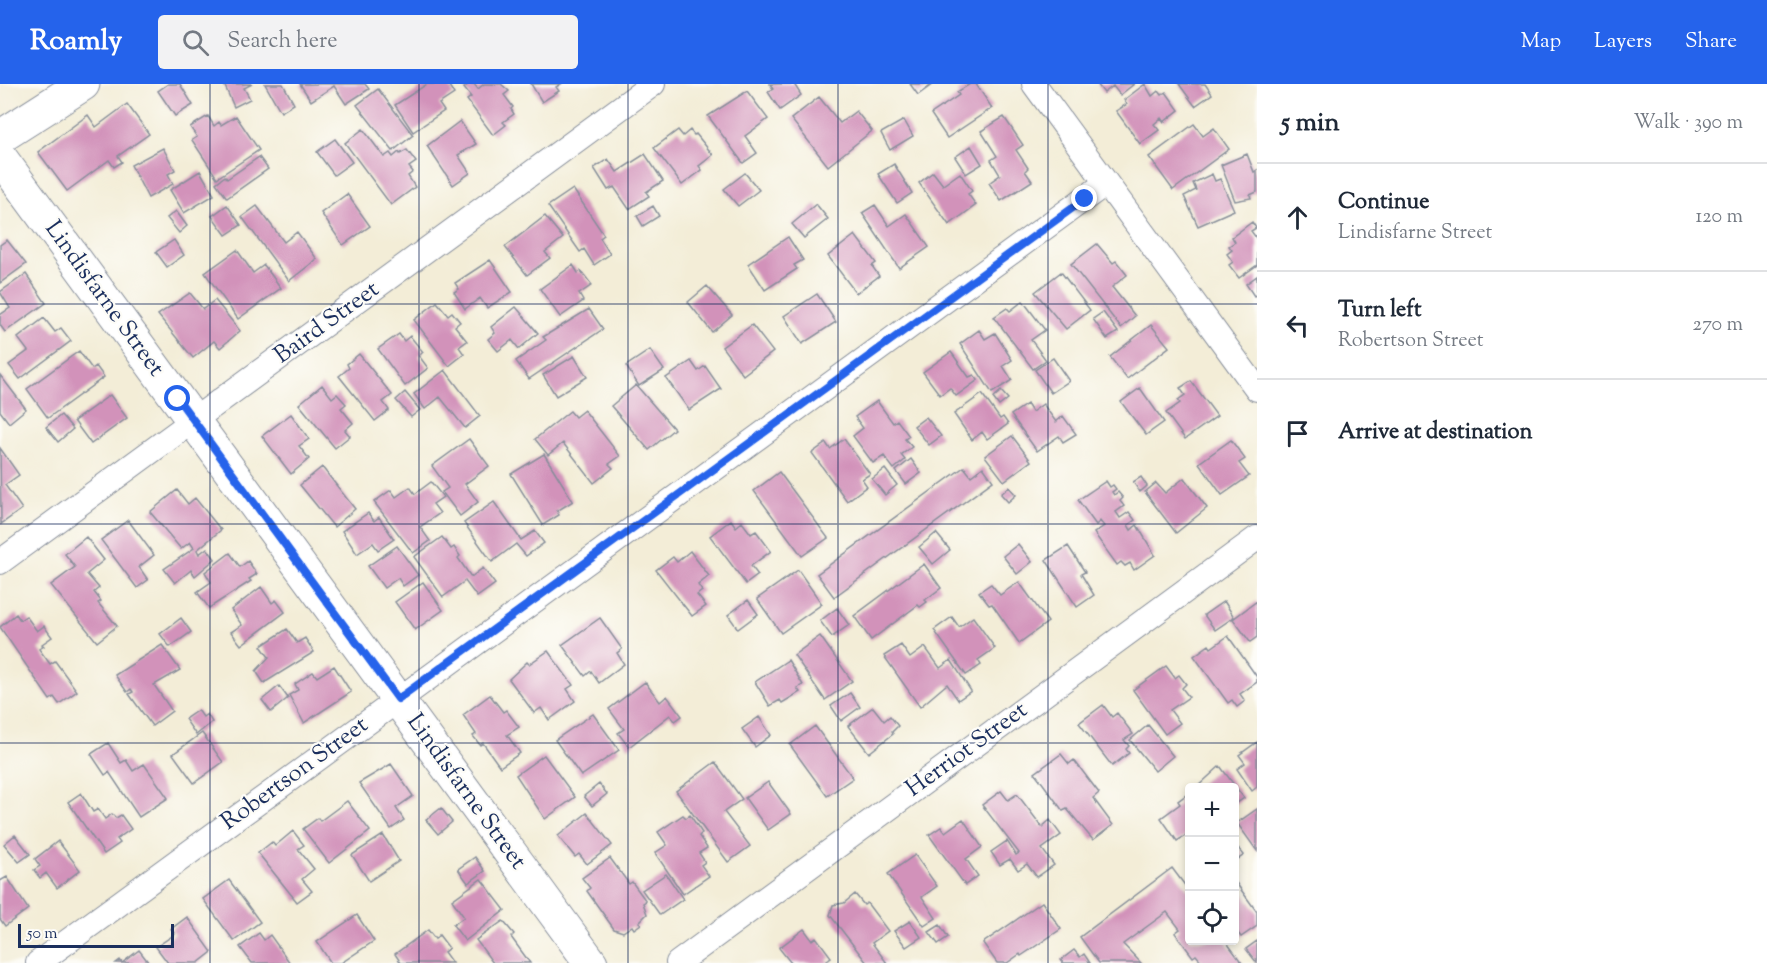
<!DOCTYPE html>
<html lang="en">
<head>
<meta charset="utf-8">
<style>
  :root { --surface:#fff; --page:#f2f2f3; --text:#1f2937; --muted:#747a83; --line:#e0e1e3; --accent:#2563eb }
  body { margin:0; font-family:"Sorts Mill Goudy",serif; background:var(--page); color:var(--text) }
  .controls { position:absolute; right:18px; bottom:18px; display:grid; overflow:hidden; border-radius:6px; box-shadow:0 3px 9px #0003 }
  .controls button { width:54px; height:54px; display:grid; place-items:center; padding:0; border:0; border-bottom:2px solid var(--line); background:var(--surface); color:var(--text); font:30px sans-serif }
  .scale { position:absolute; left:18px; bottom:15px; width:156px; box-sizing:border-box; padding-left:6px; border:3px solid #1b2f5e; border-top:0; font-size:16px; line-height:21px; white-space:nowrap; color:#1b2f5e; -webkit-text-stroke:4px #fdfcf7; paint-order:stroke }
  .stop { position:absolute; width:18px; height:18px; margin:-14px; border:4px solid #2563eb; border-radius:50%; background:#fff }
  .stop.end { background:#2563eb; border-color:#fff; box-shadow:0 2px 6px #0008 }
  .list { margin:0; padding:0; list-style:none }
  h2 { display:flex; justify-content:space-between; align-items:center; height:78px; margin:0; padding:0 24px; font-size:26px }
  h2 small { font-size:20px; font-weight:400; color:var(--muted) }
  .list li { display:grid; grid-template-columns:39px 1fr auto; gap:18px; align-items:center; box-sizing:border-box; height:108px; padding:0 24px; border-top:2px solid var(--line) }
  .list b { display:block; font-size:22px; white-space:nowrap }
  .list p { margin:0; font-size:20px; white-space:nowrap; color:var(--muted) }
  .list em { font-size:20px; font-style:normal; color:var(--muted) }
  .icon { flex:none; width:33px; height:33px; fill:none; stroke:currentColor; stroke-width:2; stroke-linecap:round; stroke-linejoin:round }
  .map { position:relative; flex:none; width:1257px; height:879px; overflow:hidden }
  header { display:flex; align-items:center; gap:36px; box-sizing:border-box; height:84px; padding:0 30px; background:var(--accent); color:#fff }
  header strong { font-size:28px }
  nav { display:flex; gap:33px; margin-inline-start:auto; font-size:21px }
  .search { width:420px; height:54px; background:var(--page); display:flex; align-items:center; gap:15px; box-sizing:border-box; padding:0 21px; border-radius:6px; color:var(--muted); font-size:22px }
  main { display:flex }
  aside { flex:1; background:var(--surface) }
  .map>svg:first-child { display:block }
  .building { fill:#d292ba }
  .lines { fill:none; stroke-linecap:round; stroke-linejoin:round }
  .street-casing { stroke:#878e9a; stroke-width:26 }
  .secondary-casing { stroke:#878e9a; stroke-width:35 }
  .street { stroke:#fff; stroke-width:24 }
  .secondary { stroke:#fff; stroke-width:33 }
  .route { stroke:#2563eb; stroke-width:8 }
  .grid { fill:none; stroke:#1b2f5e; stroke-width:1.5; stroke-opacity:0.55 }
  .labels { text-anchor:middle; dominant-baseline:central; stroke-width:4.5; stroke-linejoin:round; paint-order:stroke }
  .street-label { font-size:24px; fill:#1b2f5e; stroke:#fdfcf7 }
</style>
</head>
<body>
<header>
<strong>Roamly</strong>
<div class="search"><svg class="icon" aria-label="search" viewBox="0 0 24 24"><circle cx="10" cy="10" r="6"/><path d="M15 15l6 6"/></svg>Search here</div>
<nav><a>Map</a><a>Layers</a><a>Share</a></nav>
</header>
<main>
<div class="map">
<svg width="1257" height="879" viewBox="0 0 1257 879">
  <rect width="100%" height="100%" fill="#fdfcf7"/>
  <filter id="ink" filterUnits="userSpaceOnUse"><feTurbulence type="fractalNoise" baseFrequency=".0167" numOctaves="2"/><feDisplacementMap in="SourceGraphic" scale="12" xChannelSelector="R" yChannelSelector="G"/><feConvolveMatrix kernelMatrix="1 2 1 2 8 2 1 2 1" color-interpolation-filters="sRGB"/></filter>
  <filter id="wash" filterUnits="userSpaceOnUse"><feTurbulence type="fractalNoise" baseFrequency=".008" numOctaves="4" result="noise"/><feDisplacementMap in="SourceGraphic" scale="24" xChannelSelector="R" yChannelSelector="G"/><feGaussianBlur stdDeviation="1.35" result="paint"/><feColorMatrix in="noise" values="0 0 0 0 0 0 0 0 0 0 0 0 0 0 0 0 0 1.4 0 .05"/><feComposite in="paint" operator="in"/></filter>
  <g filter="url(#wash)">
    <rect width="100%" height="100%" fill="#f3edd7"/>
    <g id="blocks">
      <path class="building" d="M168 0H180L193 21 175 32 158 7Z
        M224 0H252L244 4 250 15 234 23Z
        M265 0H283L294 20 281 28Z
        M300 0H365L369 5 346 20 334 2 311 17Z
        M427 0H448L454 10 439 20 444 27 413 48 395 21Z
        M469 0H474L478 5 484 0H501L509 7 504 11 513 23 511 25 514 30 503 38 506 41 493 51 467 16 471 13 464 4Z
        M531 0H561L556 3 559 7 542 18Z
        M770 0H794L801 11 780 26 768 8 773 5Z
        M910 0H933L918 11Z
        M970 0H976L992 24 947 54 931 30 959 11 957 8Z
        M1097 0H1134L1120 11 1113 2 1104 9Z
        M1145 0 1152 12 1158 7 1161 11 1166 8 1179 26 1164 38 1161 34 1154 40 1159 46 1140 60 1116 27 1127 20 1124 16Z
        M1179 0H1205L1212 10 1195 22Z
        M378 5 413 51 393 67 357 21Z
        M747 7 768 35 745 52 757 69 743 79 708 32Z
        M819 13 840 39 856 27 872 47 828 82 791 35Z
        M127 20 149 50 118 72 122 78 114 83 109 76 67 107 38 68 88 31 96 43Z
        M208 32 214 42 219 38 221 41 236 32 259 66 217 94 192 56 197 53 190 43Z
        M1004 33 1023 61 1016 66 1028 84 1025 87 1032 97 1001 117 989 99 1000 91 991 76 997 72 981 47Z
        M904 36 913 52 890 66 881 49Z
        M460 37 476 60 458 71 470 89 453 101 427 62Z
        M1194 40 1203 52 1214 44 1229 65 1173 106 1149 73Z
        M363 45 384 73 390 69 393 73 399 68 400 70 407 66 416 78 409 83 413 88 408 92 415 103 391 121 345 59Z
        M678 46 683 52 690 46 694 51 696 50 713 71 699 82 702 86 682 101 654 64Z
        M335 55 352 78 334 91 317 68Z
        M971 62 982 80 966 90 955 73Z
        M163 64 175 86 168 90 173 100 148 114 131 81Z
        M645 70 663 97 646 108 649 112 629 125 614 103 608 106 594 84 608 75 617 88Z
        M1247 70 1254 88 1257 86V108L1250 111 1251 114 1235 117 1221 81Z
        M259 73 268 85 227 114 216 99 225 92 227 95Z
        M894 80 912 109 897 119 878 90Z
        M200 87 214 111 184 129 170 106Z
        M933 88 943 101 960 89 972 107 968 110 976 121 949 141 919 99Z
        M745 89 759 106 738 122 724 105Z
        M1212 90 1215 97 1220 95 1234 126 1198 142 1184 112 1196 106 1193 99Z
        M573 105 604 151 600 154 610 170 594 181 584 165 580 168 548 122Z
        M347 110 370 142 343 161 321 129Z
        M816 120 828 135 804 154 792 140Z
        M227 121 241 141 226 151 212 132Z
        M875 121 889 142 906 130 929 163 899 184 862 129Z
        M257 122 284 158 297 148 317 175 289 197 242 133Z
        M653 122 659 132 643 142 637 132Z
        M176 127 187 142 179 149 167 134Z
        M545 132 563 154 545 168 550 174 527 191 505 163Z
        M1252 138 1256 144 1251 147 1257 155V181L1239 194 1229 181 1233 178 1227 170 1232 166 1229 162 1235 158 1232 153Z
        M855 151 876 179 872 182 879 192 856 209 828 172Z
        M788 153 803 176 794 181 797 185 765 206 748 180Z
        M7 156 26 180 0 199V161Z
        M174 156 184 171 167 183 156 168Z
        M1097 160 1113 179 1116 177 1127 191 1112 203 1135 232 1121 244 1071 180Z
        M237 166 253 189 264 181 281 204 238 235 205 189Z
        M490 176 512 208 487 224 480 214 465 225 454 208 459 205 455 199Z
        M573 181 578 189 581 187 592 201 579 210 583 217 560 233 540 205Z
        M1061 188 1090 226 1066 245 1035 208Z
        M26 190 46 219 5 248 0 241V231L10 224 0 208Z
        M1257 192V210L1254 212 1246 200Z
        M707 202 732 231 712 248 688 218Z
        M190 209 203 225 215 216 240 247 220 264 214 257 193 274 158 231Z
        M817 210 836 238 802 260 784 232Z
        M1023 217 1045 246 1031 256 1046 276 1033 285 994 233 1007 224 1010 227Z
        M437 218 448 231 452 228 460 238 455 242 467 257 459 263 464 270 449 282 414 236Z
        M516 223 538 249 519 265 512 256 498 267 488 255 495 249 491 243Z
        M589 225 603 245 529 295 516 277 546 256 543 253Z
        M1103 228 1118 248 1107 255 1093 235Z
        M44 234 55 248 61 244 71 257 20 295 9 281 28 267 18 254Z
        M752 241 773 268 743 291 722 263Z
        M1151 241 1169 263 1127 295 1110 273Z
        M979 246 985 255 995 249 1012 276 1003 282 1012 296 992 309 960 260Z
        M399 250 404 257 410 252 423 268 419 272 428 284 405 302 378 265Z
        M650 266 664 286 639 302 626 282Z
        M79 267 92 285 96 282 104 293 48 334 27 305Z
        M951 268 969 293 974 291 978 296 956 312 950 304 940 311 923 288Z
        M359 270 392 311 383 318 389 326 375 337 339 292 349 284 347 280Z
        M574 272 587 293 556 312 543 291Z
        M1053 274 1069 297 1051 309 1035 286Z
        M691 277 698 287 705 282 721 305 689 326 666 294Z
        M445 286 480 332 465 344 440 313 425 325 414 310Z
        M0 291 26 325 9 339 0 327Z
        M1191 297 1217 332 1185 355 1166 329 1180 319 1178 316 1185 311 1180 304Z
        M322 301 332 314 337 310 346 320 341 324 353 339 345 346 350 352 335 364 299 320Z
        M636 301 674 345 649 366 611 322Z
        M1140 304 1164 338 1146 351 1121 318Z
        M1001 307 1008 315 999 322 993 314Z
        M405 308 420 326 411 333 396 316Z
        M982 310 1000 335 1003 333 1008 340 987 355 982 348 972 356 954 330Z
        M110 311 127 334 91 360 74 337Z
        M877 317 893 339 897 336 909 352 905 355 912 363 901 371 905 376 894 385 884 372 873 379 853 352 863 344 855 333Z
        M1027 320 1032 328 1043 320 1056 338 1063 332 1076 350 1063 358 1059 352 1037 367 1011 331Z
        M584 326 620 372 609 380 613 384 594 399 563 359 548 371 535 355 570 327 575 333Z
        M291 330 309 355 299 362 309 375 291 390 262 352Z
        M61 331 73 345 58 358 46 343Z
        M926 333 941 352 929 361 914 342Z
        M1012 352 1031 377 1004 397 985 372Z
        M469 355 489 382 465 400 478 418 460 432 442 408 448 404 432 382Z
        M844 355 870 390 862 395 867 402 847 417 812 369 826 359 830 365Z
        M1231 356 1245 375 1239 379 1249 392 1222 411 1199 379Z
        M0 364 19 391 5 401 22 425 1 440Z
        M544 370 573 417 557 427 559 431 543 441 511 390Z
        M911 375 921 389 906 400 896 387Z
        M322 383 355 425 334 443 300 401Z
        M964 383 971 392 983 383 993 397 834 513 817 490Z
        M885 385 897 401 885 411 872 395Z
        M779 388 828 454 802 472 754 407Z
        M1141 393 1147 402 1140 408 1133 398Z
        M1184 394 1207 424 1176 449 1145 408 1156 399 1165 409Z
        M1106 397 1110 403 1113 401 1116 405 1112 408 1114 411 1118 408 1123 414 1120 417 1124 422 1116 428 1120 434 1129 428 1135 436 1128 441 1131 446 1137 441 1155 471 1134 486 1130 479 1125 482 1121 478 1117 481 1094 449 1104 442 1100 437 1096 441 1078 416Z
        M431 398 443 413 433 420 440 429 420 443 430 457 413 469 374 418 391 406 396 413 410 403 415 410Z
        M1009 403 1016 411 1008 418 1001 410Z
        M177 406 188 420 195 414 221 446 197 466 199 470 207 464 215 475 195 492 191 486 175 499 164 485 194 464 190 458 181 465 150 428Z
        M494 418 521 456 535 447 544 459 526 472 516 460 492 478 464 439Z
        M368 429 374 437 379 433 394 455 378 466 373 459 357 470 342 447Z
        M128 436 154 471 139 483 148 496 137 504 101 456Z
        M731 436 736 443 742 438 751 450 756 447 771 467 751 482 758 491 746 500 710 452Z
        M936 449 950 466 933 480 919 463Z
        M86 453 104 476 87 490 99 504 94 508 101 517 98 519 117 542 97 558 51 501 75 483 65 470Z
        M442 453 451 465 454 463 460 472 458 474 471 493 483 484 495 500 477 513 465 497 443 513 414 473Z
        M1018 460 1032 478 1017 490 1003 472Z
        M397 462 418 491 403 502 398 494 384 504 368 482Z
        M1068 462 1085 488 1081 490 1094 511 1077 523 1046 476Z
        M690 467 709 492 698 501 702 507 697 511 706 522 692 532 656 486 673 473 677 478Z
        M230 469 240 483 248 477 257 490 249 495 251 497 209 524 197 508 211 498 205 488Z
        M924 480 941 504 925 516 927 518 920 523 918 521 871 556 854 532Z
        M798 486 822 520 781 549 757 515Z
        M423 498 443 526 415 546 395 518Z
        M1019 498 1048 538 1019 559 992 520 989 521 979 508 991 500 1000 511Z
        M261 503 272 519 276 516 285 528 241 561 231 548 242 541 231 526Z
        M748 516 758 530 738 545 728 531Z
        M1224 517 1234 533 1215 546 1204 531Z
        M1257 517V553L1250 558 1233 535Z
        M837 524 849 541 832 553 820 537Z
        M16 530 20 536 26 532 37 547 44 542 52 553 42 560 44 562 39 565 50 580 55 577 77 607 59 620 54 613 50 616 0 543Z
        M952 533 959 543 973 533 995 564 978 576 981 581 966 591 934 546Z
        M181 534 191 548 170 563 160 550Z
        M600 534 622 565 617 569 624 580 599 599 591 587 585 592 562 561Z
        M287 545 297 559 305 554 314 568 264 599 256 587 269 573 261 562Z
        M820 552 852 597 825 616 794 571Z
        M1228 552 1257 593V598L1240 610 1245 617 1237 623 1232 616 1228 619 1194 572 1209 561 1211 564Z
        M162 561 180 586 154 601 172 627 152 642 129 610 133 608 131 605 127 608 115 591Z
        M901 561 910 574 925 563 940 584 951 576 971 607 958 616 947 600 920 623 884 572Z
        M548 567 573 601 567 605 575 617 549 636 541 624 534 629 509 595 527 578 529 580Z
        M788 576 803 601 797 604 800 608 782 619 780 616 770 622 755 598Z
        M334 582 351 608 304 639 289 611 298 606 295 600 313 588 317 593Z
        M1166 582 1175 594 1179 591 1186 600 1182 604 1189 613 1170 626 1180 639 1165 650 1133 606Z
        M645 598 660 618 667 612 682 632 675 637 670 631 629 663 618 649 624 645 609 625Z
        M279 602 288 614 271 628 262 616Z
        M850 609 860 623 841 637 831 622Z
        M490 611 503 628 506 626 519 643 507 651 520 669 500 683 483 659 480 661 473 652 476 650 463 631Z
        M1103 621 1112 633 1117 629 1133 650 1124 656 1129 662 1126 665 1129 669 1112 682 1079 639Z
        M873 623 884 637 890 632 898 642 892 648 893 650 869 669 848 642Z
        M198 626 203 633 207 630 212 638 196 651 185 635Z
        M593 630 619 666 581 692 555 656Z
        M759 633 771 651 755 663 742 645Z
        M1148 641 1173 672 1155 687 1130 656Z
        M815 642 853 694 827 712 790 661Z
        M202 649 223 678 194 699 173 670Z
        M1257 658V703L1252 707 1237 685 1245 679 1239 671Z
        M108 659 121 679 126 676 133 687 144 680 168 714 139 733 109 688 105 691 91 670Z
        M1061 670 1069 680 1074 676 1099 709 1093 714 1113 741 1093 756 1067 725 1063 727 1035 689Z
        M544 671 575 713 545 735 516 691Z
        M715 678 742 715 724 728 750 762 728 778 676 707Z
        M391 680 413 712 396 724 404 736 391 745 359 699Z
        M1220 682 1244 714 1234 721V704H1196Z
        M768 698 791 730 768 746 745 714Z
        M599 700 607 710 592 722 584 712Z
        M1001 707 1008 716 1017 710 1042 743 1050 736 1061 751 1042 765 1054 781 1037 793 1027 780 1018 786 1010 775 1000 781 991 768 1007 757 1016 771 1019 769 982 721Z
        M1190 708V749L1177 757 1161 734 1180 720 1178 717Z
        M81 709 93 728 98 725 105 735 112 730 116 734 121 731 131 745 117 755 120 759 104 770 68 718Z
        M347 717 370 747 329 779 303 745 318 734 320 737Z
        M441 724 452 738 438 750 426 736Z
        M1257 725V767L1237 739Z
        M587 729 612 761 587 780 579 770 575 773 558 752Z
        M683 731 686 734 690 731 702 749 699 752 707 764 699 769 705 778 701 781 709 792 683 810 655 769 667 761 658 748Z
        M963 735 982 763 966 775 978 792 965 801 929 751 941 743 945 748Z
        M293 747 304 761 298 765 314 785 302 795 312 807 297 818 258 769 272 758 275 762Z
        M15 751 30 770 19 778 4 760Z
        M383 751 399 777 369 797 352 771Z
        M58 757 80 786 57 804 46 789 40 794 34 786 40 782 35 775Z
        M1234 759 1244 771 1234 778Z
        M915 771 937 802 922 813 936 834 924 842 888 790Z
        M475 773 485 787 468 799 458 785Z
        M610 774 629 800 632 798 646 817 643 819 647 830 639 838 641 840 634 845 632 842 623 848 614 845 587 807 590 804 582 794Z
        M1172 784 1190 808V856H1225L1242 879H1203L1196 871 1193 873 1175 849 1180 845 1167 828 1123 860 1141 879H1099L1080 853Z
        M666 790 683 815 660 831 642 806Z
        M7 793 28 825 5 842 0 835V797Z
        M481 795 505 826 465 857 453 841 464 833 452 816Z
        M229 796 260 838 234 857 203 815Z
        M1234 796 1257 828V842L1241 853 1234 844Z
        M855 810 864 821 867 819 888 847 872 859 887 879H867L830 831 833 821 844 819Z
        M1042 818 1061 845 1021 872 1020 870 1007 879H997L983 859Z
        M357 831 374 857 341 879H331L317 858Z
        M187 833 212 868 198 879H168L156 863 175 850 171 845Z
        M503 837 514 850 511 853 530 879H493L476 856Z
        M910 837 921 853 906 863 894 847Z
        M940 841 948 853 938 860 929 848Z
        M804 845 812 856 816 853 831 873 827 876 830 879H791L779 864Z
        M428 846 435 855 439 851 449 864 444 868 452 879H401L395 870Z
        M259 849 264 856 270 851 290 879H252L240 863Z
        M1257 857V879L1246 865Z
        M139 866 149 879H116L120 876 122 879Z
        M1074 866 1080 873 1084 870 1090 879H1063L1061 876Z"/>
    </g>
  </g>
  <g filter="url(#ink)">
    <use href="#blocks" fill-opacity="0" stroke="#878e9a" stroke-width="1.5"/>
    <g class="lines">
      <defs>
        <path id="street" d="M1034 0 1257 305
          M0 478 653 0
          M38 879 1106 99
          M678 879 1257 454"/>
        <path id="secondary" d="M0 53 83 0
          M0 73 591 879"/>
      </defs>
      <use href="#street" class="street-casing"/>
      <use href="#secondary" class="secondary-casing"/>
      <use href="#street" class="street"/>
      <use href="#secondary" class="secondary"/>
    </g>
  </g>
  <g class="lines" filter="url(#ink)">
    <path class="route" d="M178 315 398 615 1085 115"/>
  </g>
  <path class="grid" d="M210 0V879M419 0V879M628 0V879M838 0V879M1048 0V879M0 220H1257M0 440H1257M0 659H1257"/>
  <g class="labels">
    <g class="street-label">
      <text transform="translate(104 215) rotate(54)">Lindisfarne Street</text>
      <text transform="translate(327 239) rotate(-36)">Baird Street</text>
      <text transform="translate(967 666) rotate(-36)">Herriot Street</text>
      <text transform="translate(295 690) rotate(-36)">Robertson Street</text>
      <text transform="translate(466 708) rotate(54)">Lindisfarne Street</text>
    </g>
  </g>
</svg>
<div class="controls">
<button>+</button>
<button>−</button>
<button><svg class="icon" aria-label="locate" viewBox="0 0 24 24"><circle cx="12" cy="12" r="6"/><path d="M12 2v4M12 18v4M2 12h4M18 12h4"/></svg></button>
</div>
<div class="scale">50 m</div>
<div class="stop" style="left:178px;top:315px"></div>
<div class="stop end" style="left:1085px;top:115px"></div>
</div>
<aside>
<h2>5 min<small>Walk · 390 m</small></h2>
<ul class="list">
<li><svg class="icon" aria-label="ahead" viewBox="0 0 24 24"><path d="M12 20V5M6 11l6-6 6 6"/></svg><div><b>Continue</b><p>Lindisfarne Street</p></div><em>120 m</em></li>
<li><svg class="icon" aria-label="left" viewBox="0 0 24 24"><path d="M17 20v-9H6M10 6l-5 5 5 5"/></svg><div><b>Turn left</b><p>Robertson Street</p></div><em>270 m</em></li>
<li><svg class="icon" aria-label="arrive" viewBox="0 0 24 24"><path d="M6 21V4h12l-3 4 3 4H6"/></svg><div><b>Arrive at destination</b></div></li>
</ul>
</aside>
</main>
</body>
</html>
